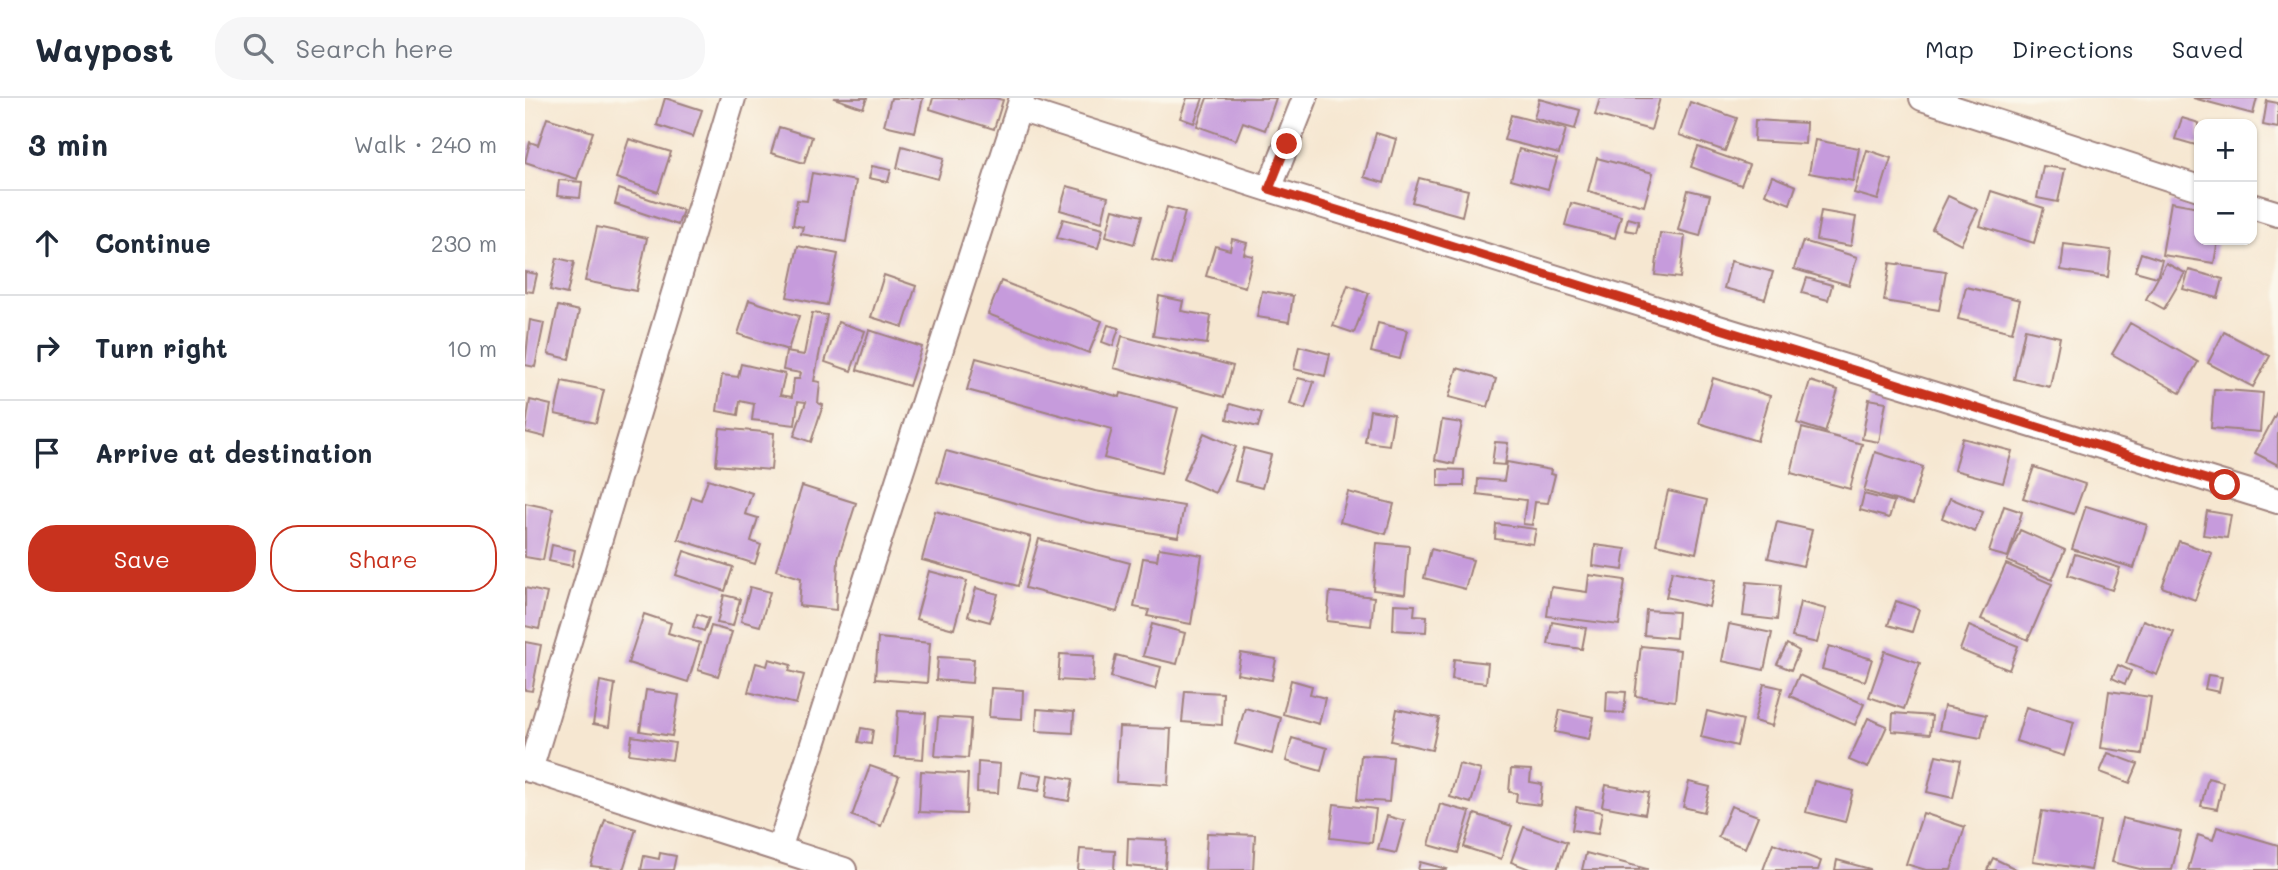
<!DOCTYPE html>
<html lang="en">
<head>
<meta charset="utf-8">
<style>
  :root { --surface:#fff; --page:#f6f6f7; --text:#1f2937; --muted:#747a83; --line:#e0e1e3; --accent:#c8321e }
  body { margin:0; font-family:Mali,sans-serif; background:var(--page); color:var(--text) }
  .controls { position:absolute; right:21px; top:21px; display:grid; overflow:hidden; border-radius:14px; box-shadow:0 2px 5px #0004 }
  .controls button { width:63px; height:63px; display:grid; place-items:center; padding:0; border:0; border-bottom:2px solid var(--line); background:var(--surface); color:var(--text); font:35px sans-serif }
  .stop { position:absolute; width:21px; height:21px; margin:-16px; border:5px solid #c8321e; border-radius:50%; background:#fff }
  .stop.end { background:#c8321e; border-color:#fff; box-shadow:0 2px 7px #0008 }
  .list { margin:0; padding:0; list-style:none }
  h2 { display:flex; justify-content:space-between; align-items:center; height:91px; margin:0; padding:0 28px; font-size:30px }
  h2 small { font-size:23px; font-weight:400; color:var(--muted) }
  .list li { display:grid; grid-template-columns:46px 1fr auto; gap:21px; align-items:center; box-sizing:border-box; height:105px; padding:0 28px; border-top:2px solid var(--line) }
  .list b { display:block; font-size:26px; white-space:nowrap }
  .list em { font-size:23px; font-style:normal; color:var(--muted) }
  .actions { display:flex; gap:14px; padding:21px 28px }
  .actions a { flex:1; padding:16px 0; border:2px solid var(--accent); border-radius:28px; text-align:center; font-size:24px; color:var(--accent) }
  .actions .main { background:var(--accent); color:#fff }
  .icon { flex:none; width:38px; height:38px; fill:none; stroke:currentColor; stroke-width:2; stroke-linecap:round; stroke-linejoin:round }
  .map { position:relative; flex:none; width:1753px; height:772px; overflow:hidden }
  header { display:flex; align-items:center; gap:42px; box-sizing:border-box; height:98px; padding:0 35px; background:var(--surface); border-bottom:2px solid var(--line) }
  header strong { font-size:33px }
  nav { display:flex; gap:38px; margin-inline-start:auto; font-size:24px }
  .search { width:490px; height:63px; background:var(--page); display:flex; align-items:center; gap:18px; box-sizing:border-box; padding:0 24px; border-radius:28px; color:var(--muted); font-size:26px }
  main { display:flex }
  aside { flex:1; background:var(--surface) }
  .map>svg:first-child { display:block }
  .building { fill:#c69bdc }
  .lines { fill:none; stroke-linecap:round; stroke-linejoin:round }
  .minor-casing { stroke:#a0837e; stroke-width:28 }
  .minor { stroke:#fff; stroke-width:24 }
  .route { stroke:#c8321e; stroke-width:9 }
</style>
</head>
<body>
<header>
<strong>Waypost</strong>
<div class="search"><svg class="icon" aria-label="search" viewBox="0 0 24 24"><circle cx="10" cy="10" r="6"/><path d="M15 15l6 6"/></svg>Search here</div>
<nav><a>Map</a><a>Directions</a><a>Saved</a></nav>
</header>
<main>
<aside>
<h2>3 min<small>Walk · 240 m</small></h2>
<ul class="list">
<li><svg class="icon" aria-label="ahead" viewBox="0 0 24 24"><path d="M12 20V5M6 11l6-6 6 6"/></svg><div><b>Continue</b></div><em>230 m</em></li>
<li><svg class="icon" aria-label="right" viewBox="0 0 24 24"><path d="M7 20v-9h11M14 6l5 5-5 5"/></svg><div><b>Turn right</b></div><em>10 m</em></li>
<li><svg class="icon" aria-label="arrive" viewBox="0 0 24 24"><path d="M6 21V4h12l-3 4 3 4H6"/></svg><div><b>Arrive at destination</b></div></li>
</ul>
<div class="actions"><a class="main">Save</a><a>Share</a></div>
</aside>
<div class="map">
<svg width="1753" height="772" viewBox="0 0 1753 772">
  <rect width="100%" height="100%" fill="#fbf7ec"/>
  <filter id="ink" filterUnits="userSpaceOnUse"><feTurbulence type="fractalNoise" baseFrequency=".0143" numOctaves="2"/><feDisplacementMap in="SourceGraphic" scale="14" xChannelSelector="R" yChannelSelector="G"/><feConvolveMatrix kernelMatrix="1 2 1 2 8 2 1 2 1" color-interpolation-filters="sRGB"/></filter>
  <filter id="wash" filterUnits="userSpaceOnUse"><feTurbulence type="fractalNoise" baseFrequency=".00686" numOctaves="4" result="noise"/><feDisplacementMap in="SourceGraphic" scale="28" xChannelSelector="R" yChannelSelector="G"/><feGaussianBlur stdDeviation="1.57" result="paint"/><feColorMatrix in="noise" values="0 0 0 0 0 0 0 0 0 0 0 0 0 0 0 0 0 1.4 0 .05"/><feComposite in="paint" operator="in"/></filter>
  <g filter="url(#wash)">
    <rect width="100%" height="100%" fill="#f6e7d1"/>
    <g id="blocks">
      <path class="building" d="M140 0 177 12 168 39 132 27Z
        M309 0H342L338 10Z
        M366 0H398L390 34 359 27Z
        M408 0H470L478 2 469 31 405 11Z
        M662 0H678L669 25 655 20Z
        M682 0H751L740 32 718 24 711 42 672 28Z
        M1075 0H1135L1126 32 1070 17Z
        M1668 0H1732L1728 16Z
        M1014 1 1055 12 1050 31 1009 20Z
        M1742 3 1753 5V30L1738 27Z
        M1165 4 1212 20 1200 53 1154 37Z
        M986 17 1041 31 1034 56 979 42Z
        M22 20 68 34 52 81 0 64 5 44 13 47Z
        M1657 20 1674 25V48L1650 41Z
        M1230 22 1281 25 1280 46 1229 43Z
        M254 29 287 39 279 65 246 55Z
        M851 35 871 41 859 85 839 79Z
        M104 41 146 54 133 94 91 80Z
        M1290 42 1334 50 1328 83 1284 75Z
        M377 48 419 60 413 81 372 70Z
        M1173 49 1224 67 1216 87 1166 69Z
        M994 51 1032 61 1023 91 986 81Z
        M1342 52 1366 60 1353 102 1329 95Z
        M1072 60 1128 75 1119 108 1063 93Z
        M347 68 366 72 363 84 344 80Z
        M1518 68 1540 71 1533 104 1512 100Z
        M287 75 331 83 321 144 276 136 278 129 268 127 272 102 282 103Z
        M1247 78 1271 88 1265 106 1240 96Z
        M894 80 943 92 937 118 887 104Z
        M34 82 57 84 55 100 32 98Z
        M542 88 583 99 577 124 535 112Z
        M94 91 158 112 153 127 90 106Z
        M1163 92 1185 97 1175 138 1153 132Z
        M1466 93 1519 110 1509 145 1455 128Z
        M1423 98 1453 112 1436 146 1407 131Z
        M1646 104 1674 109V142H1693L1689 165 1637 157Z
        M1046 105 1096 118 1090 140 1040 127Z
        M642 109 660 114 646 167 627 162Z
        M588 111 617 118 609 146 581 138Z
        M1296 113 1331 119 1326 148 1291 142Z
        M1103 120 1114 123 1111 134 1100 132Z
        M538 121 578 131 573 150 532 140Z
        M72 129 122 140 111 193 60 183Z
        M1135 135 1160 138 1155 180 1130 177Z
        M707 141 722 145 719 156 728 158 720 189 681 178 690 148 705 152Z
        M1278 143 1332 159 1324 187 1269 171Z
        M1539 146 1586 152 1583 179 1536 172Z
        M273 148 313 156 302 207 262 199Z
        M1616 155 1637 162 1632 179 1610 173Z
        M32 160 49 164 42 196 25 192Z
        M1206 163 1248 174 1240 201 1199 190Z
        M1365 165 1421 173 1414 212 1359 203Z
        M1641 165 1660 175 1639 211 1621 201Z
        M1664 172 1698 181 1693 200 1658 191Z
        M0 174 12 176 8 194 0 193Z
        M359 177 391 188 378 229 346 219Z
        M1282 180 1307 187 1303 202 1277 195Z
        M476 183 577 223 564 255 463 216Z
        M823 187 844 195 829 235 808 228Z
        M1441 189 1495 202 1487 234 1433 221Z
        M737 193 768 198 764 224 732 219Z
        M634 198 658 203 656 213 686 218 682 246 628 238Z
        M224 202 274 218 263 252 213 236Z
        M33 208 54 213 44 261 23 256Z
        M287 215 302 217 289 283 295 284 293 305 298 307 286 344 269 338 281 304 273 303 270 327 227 322 229 306 215 303 213 317 192 313 197 277 213 279 216 266 260 276 255 297 267 299 269 281H274L276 275 258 272 261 254 279 257Z
        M5 222 19 225 10 269 0 267Z
        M313 224 340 233 326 273 300 264Z
        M853 225 882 232 875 261 846 254Z
        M1605 225 1673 264 1655 295 1587 256Z
        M583 227 594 230 588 248 577 244Z
        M1500 231 1535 239 1525 289 1489 281Z
        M344 232 397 249 384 288 332 272Z
        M1699 234 1745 258 1728 289 1683 265Z
        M597 238 708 268 699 299 589 270Z
        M774 248 805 256 800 278 769 271Z
        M451 260 595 299 596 295 653 310 636 375 579 360 587 331 442 292Z
        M932 270 971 281 963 309 924 299Z
        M773 280 789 284 780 311 765 306Z
        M1188 280 1245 298 1232 343 1174 325Z
        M37 283 79 292 71 325 30 316Z
        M1285 283 1313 292 1300 334 1272 325Z
        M1689 291 1738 295 1735 334 1686 330Z
        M1344 301 1361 304 1354 344 1337 341Z
        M5 302 26 307 20 339 0 334Z
        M705 306 737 315 733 329 702 321Z
        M845 312 869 316 864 347 840 344Z
        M1753 312V367L1730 355Z
        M917 322 937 325 929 366 910 362Z
        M195 330 249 335 246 372 191 367Z
        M1277 330 1337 346 1325 391 1266 375Z
        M679 335 711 349 690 395 658 381Z
        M1437 340 1487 353 1478 385 1429 372Z
        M970 344 983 345 980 367 967 366Z
        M719 350 746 357 737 390 710 383Z
        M421 353 570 393 659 408 653 439 561 424 412 384Z
        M1350 354 1398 369 1387 407 1339 393Z
        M982 364 1026 372 1025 376 1030 377 1023 405 1010 404 1007 427 998 426 1001 402 952 396 953 381 979 383Z
        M1509 369 1560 386 1549 416 1498 400Z
        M913 371 939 372V388H913Z
        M183 381 227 395 220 416 233 420 226 443 236 447 230 466 153 441 167 399 176 402Z
        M277 388 331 405 313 461 311 512 274 508 276 480 251 472Z
        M1143 393 1182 402 1171 455 1131 446Z
        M823 394 869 406 861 436 815 424Z
        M1339 396 1369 404 1364 420 1335 412Z
        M1425 400 1458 414 1450 434 1417 420Z
        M0 405 28 411 18 462 0 459Z
        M1479 408 1497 414 1483 459 1464 454Z
        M1561 408 1622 427 1609 470 1547 451Z
        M410 413 506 439 493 488 397 462Z
        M1682 413 1706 417 1702 440 1678 437Z
        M1252 424 1287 432 1278 468 1243 460Z
        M971 426 1011 431 1008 446 970 441Z
        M1495 432 1540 452 1527 482 1482 463Z
        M514 441 605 465 592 514 500 490Z
        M1654 443 1687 455 1670 502 1637 489Z
        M852 445 884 448 880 496 848 492Z
        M27 447 50 452 47 468 24 463Z
        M1070 447 1101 451 1098 472 1068 468Z
        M634 450 677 457 666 526 622 518 624 512 609 509 618 460 632 462Z
        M906 451 948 462 940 491 899 480Z
        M159 453 208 469 200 493 151 477Z
        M1550 456 1595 470 1587 492 1543 477Z
        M1481 466 1527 486 1503 542 1456 521Z
        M404 473 442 483 429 531 391 521Z
        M1147 473 1190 482 1184 509 1141 499Z
        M1064 477 1100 482 1094 527 1022 518 1026 489 1062 494Z
        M1222 484 1256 487 1252 522 1218 518Z
        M225 489 245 494 235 528 216 523Z
        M0 490 22 495 14 531 0 528Z
        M451 490 473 496 465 524 443 518Z
        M805 494 849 499 846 528 802 523Z
        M199 497 215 501 208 528 192 525Z
        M1371 503 1394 511 1387 534 1363 527Z
        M1275 504 1301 511 1292 545 1267 539Z
        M869 506 890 507 889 517 902 518 901 534 868 532Z
        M1121 512 1153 514 1151 540 1119 537Z
        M119 516 146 525 143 535 175 545 163 584 103 565Z
        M172 516 184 520 179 533 168 529Z
        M1618 522 1649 534 1632 577 1601 565Z
        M1027 524 1061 530 1057 551 1023 546Z
        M627 526 660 535 652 566 618 558Z
        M1204 526 1247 535 1239 572 1197 563Z
        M186 528 207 534 193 578 173 572Z
        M1444 528 1493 548 1484 572 1435 552Z
        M353 540 405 545 402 585 350 581Z
        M0 544 16 547 7 593 0 592Z
        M1262 546 1274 553 1266 572 1252 566Z
        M1116 548 1155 552 1150 603 1110 598Z
        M1304 548 1347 561 1340 583 1297 571Z
        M1360 553 1395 565 1379 611 1344 599Z
        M716 555 751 561 747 582 712 576Z
        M535 556 569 558 568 584 533 582Z
        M591 557 636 569 630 591 586 579Z
        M413 559 449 561 447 585 411 582Z
        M244 561 266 567 264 573 279 577 271 606 223 594 231 565 242 568Z
        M929 561 963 565 961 585 927 581Z
        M1593 567 1606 573 1600 586 1587 580Z
        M1274 577 1339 606 1330 627 1265 598Z
        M1683 577 1697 579 1694 594 1680 591Z
        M766 582 787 588 785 596 800 600 794 626 758 616Z
        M75 583 90 586 84 629 68 626Z
        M1239 586 1257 590 1247 628 1229 623Z
        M466 590 498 592 497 621 464 619Z
        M121 592 154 597 147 638 115 633Z
        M660 593 698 595 697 627 657 624Z
        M1082 593 1101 594 1099 615 1081 614Z
        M1584 593 1626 599 1617 656 1576 650Z
        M1419 608 1461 617 1456 640 1414 632Z
        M1501 609 1549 624 1539 658 1491 643Z
        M720 610 756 620 747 656 710 646Z
        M512 611 549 614 548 635 511 633Z
        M872 611 914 620 907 652 866 643Z
        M1035 612 1069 619 1064 641 1030 634Z
        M373 613 401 615 398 661 370 659Z
        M1182 613 1218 622 1212 648 1176 639Z
        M1368 615 1407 618 1405 636 1367 633Z
        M413 619 446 621 443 660 410 658Z
        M1343 620 1362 628 1343 670 1324 662Z
        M594 629 646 631 643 687 591 684Z
        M336 630 348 632 346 646 333 644Z
        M107 638 150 645 147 662 104 656Z
        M767 640 802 650 796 673 761 663Z
        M1583 655 1613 666 1605 685 1575 674Z
        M836 657 868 659 864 704 832 702Z
        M1411 657 1436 662 1428 700 1402 694Z
        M453 664 475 666 473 695 452 694Z
        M934 666 956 672 946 705 925 699Z
        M345 668 374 678 356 728 327 718Z
        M986 671 1006 672 1005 684 1017 686 1015 707 991 704 992 695 984 694Z
        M396 673 443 676 441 716 394 714Z
        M497 674 517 677 514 693 494 690Z
        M524 677 548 681 544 703 521 699Z
        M1683 680 1698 684 1692 711 1676 708Z
        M1289 683 1328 693 1320 724 1281 714Z
        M1164 684 1185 689 1179 714 1158 709Z
        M1081 687 1124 695 1120 716 1077 708Z
        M809 706 851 711 847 745 805 740Z
        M915 706 945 714 933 755 904 747Z
        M1206 708 1233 718 1220 750 1193 739Z
        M1051 709 1077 714 1073 736 1047 732Z
        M1517 713 1575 723 1566 772 1508 763Z
        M1398 715 1440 729 1426 772H1401L1381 766Z
        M950 716 987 728 976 761 939 749Z
        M862 718 880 723 871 755 853 751Z
        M1597 720 1656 734 1647 772H1619L1587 764Z
        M80 722 111 731 98 772 66 768Z
        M999 729 1042 744 1032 772H1007L986 764Z
        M1692 729 1753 747V772H1663L1673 737 1688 742Z
        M682 735 730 737 728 772H680Z
        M603 740 642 742 640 771 602 768Z
        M1248 745 1296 763 1293 772H1238Z
        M555 751 590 753 589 772H553Z
        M135 755 151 758 148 772H116L119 758 134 761Z
        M1061 755 1122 771V772H1057Z
        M1468 760 1493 772H1462Z
        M1312 762 1345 771V772H1310Z
        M895 764 922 771 921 772H893Z"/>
    </g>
  </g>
  <g filter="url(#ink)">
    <use href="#blocks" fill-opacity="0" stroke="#a0837e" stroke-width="2"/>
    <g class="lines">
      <defs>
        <path id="minor" d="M1397 0 1674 90
          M494 11 744 91 1753 403
          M744 91 780 0
          M1727 108 1753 116
          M0 670 319 772
          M5 672 208 0
          M254 751 497 0"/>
      </defs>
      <use href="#minor" class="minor-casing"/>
      <use href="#minor" class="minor"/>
    </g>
  </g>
  <g class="lines" filter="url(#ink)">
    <path class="route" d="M762 46 744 91 1700 387"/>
  </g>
</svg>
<div class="controls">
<button>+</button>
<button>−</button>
</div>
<div class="stop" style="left:1700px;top:387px"></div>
<div class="stop end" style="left:762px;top:46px"></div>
</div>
</main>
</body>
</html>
